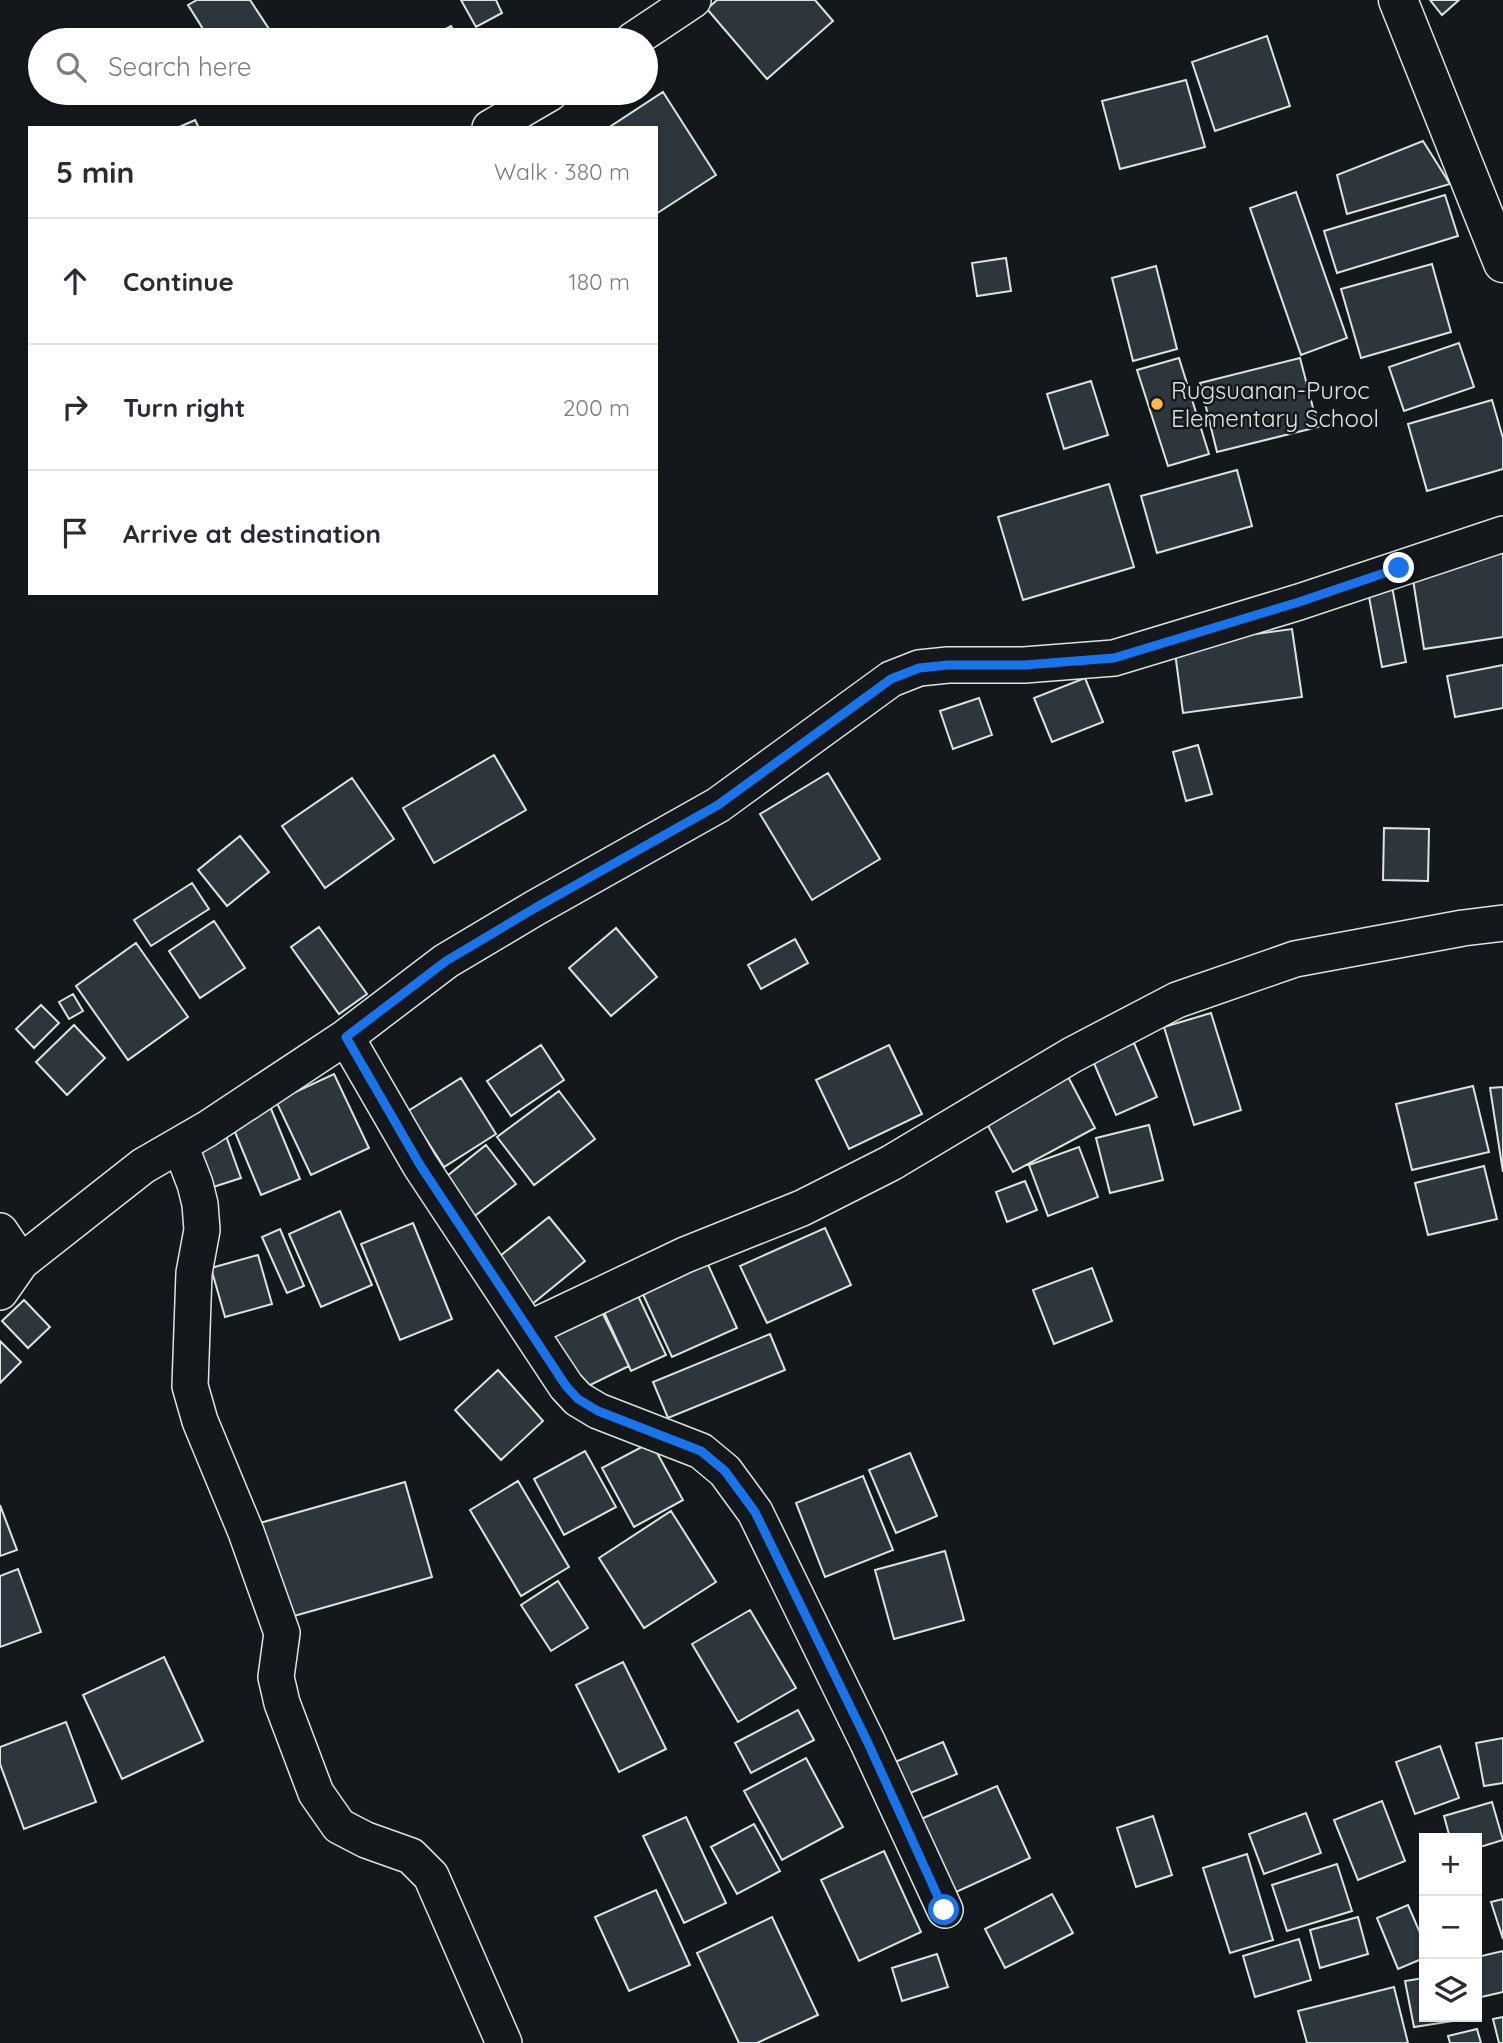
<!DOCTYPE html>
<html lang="en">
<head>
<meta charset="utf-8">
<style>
  :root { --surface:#fff; --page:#f2f2f3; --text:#2b2b33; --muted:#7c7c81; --line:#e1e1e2 }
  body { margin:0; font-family:Quicksand,sans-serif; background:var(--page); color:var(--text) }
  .controls { position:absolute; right:21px; bottom:21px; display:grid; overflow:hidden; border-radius:0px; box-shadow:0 2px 5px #0004 }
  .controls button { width:63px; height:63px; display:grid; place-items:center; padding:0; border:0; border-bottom:2px solid var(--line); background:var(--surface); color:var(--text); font:35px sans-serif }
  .stop { position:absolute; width:21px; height:21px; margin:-16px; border:5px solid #1a73e8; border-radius:50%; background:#fff }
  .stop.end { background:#1a73e8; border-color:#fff; box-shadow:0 2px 7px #0008 }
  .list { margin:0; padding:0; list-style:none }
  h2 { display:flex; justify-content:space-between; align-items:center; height:91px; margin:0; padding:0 28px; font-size:30px }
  h2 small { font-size:23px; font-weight:400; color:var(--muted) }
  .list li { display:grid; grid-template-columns:46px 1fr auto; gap:21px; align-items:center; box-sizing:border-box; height:126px; padding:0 28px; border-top:2px solid var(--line) }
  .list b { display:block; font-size:26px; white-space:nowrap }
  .list em { font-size:23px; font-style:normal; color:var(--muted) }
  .icon { flex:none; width:38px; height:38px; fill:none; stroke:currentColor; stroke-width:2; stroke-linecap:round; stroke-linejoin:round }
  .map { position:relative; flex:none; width:1503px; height:2043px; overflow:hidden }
  .search { position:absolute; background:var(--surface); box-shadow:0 2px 5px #0004; left:28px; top:28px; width:630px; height:77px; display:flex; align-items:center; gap:18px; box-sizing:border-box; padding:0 24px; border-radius:38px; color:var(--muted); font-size:26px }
  .panel { position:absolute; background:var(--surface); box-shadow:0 2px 5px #0004; left:28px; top:126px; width:630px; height:469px; border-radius:0px }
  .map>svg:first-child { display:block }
  .building { fill:#2c363c; stroke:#d8e6dc; stroke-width:2 }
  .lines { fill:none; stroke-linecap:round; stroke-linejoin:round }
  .minor-casing { stroke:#d8e6dc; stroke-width:38 }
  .tertiary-casing { stroke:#d8e6dc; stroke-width:41 }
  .minor { stroke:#14181c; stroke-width:35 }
  .tertiary { stroke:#14181c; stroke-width:38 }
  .route { stroke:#1a73e8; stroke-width:9 }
  .poi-dot { fill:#ffb74d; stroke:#14181c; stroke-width:2.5 }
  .labels { text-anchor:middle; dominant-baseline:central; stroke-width:5; stroke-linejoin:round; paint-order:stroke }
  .poi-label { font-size:24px; fill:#d8e6dc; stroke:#14181c; text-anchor:start }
</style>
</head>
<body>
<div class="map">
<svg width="1503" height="2043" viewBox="0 0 1503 2043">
  <rect width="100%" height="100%" fill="#14181c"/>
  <path class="building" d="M197 0H250L271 32 257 40H210L188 5Z
    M461 0H496L502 13 476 27Z
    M717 0H815L833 21 767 79 707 9Z
    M1430 0H1459L1442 15Z
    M451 26 458 40H424Z
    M316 29 322 40H295Z
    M1267 36 1290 106 1215 131 1192 62Z
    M1186 80 1205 147 1120 169 1102 101Z
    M663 92 716 175 656 214V128H608Z
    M195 120 199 128H177Z
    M1423 141 1450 184 1347 214 1337 175Z
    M1296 192 1347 338 1301 355 1250 208Z
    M1445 195 1458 236 1337 273 1324 231Z
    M1006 258 1011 291 977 296 972 263Z
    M1432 264 1451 332 1361 358 1341 289Z
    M1156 266 1177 349 1133 361 1112 278Z
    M1459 343 1474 387 1404 411 1389 367Z
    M1179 358 1209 454 1168 466 1137 370Z
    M1300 358 1318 427 1217 452 1200 383Z
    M1091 381 1108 435 1064 449 1047 394Z
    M1492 400 1503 438V469L1427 491 1408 424Z
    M1237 470 1252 526 1157 553 1141 496Z
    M1109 484 1134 567 1023 600 998 517Z
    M1503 553V637L1424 649 1411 567Z
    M1391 581 1406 662 1382 667 1367 586Z
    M1292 629 1302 697 1183 713 1174 645Z
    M1503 665V708L1455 717 1447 676Z
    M1085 678 1103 722 1052 742 1034 698Z
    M979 698 992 735 953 749 940 711Z
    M1198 745 1212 794 1186 801 1173 752Z
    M494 755 526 810 434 863 403 808Z
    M828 773 880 859 812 900 760 814Z
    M352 778 394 839 325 888 282 826Z
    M1384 828 1429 829 1428 881 1383 880Z
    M240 836 269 872 227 906 198 870Z
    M192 883 209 909 151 946 134 920Z
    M214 921 245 968 200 998 169 951Z
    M319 927 367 994 339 1014 291 947Z
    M616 928 657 977 611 1016 569 968Z
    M795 939 808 963 761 989 748 965Z
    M136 943 188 1017 128 1060 76 986Z
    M73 994 83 1011 69 1019 59 1002Z
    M41 1005 59 1023 34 1048 16 1029Z
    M1211 1013 1241 1110 1194 1125 1164 1027Z
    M74 1025 105 1058 67 1095 36 1062Z
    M1134 1043 1157 1097 1116 1115 1093 1061Z
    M541 1045 564 1080 511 1116 487 1081Z
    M889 1045 922 1114 849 1149 816 1080Z
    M1064 1069 1095 1128 1013 1172 981 1113Z
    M334 1074 369 1148 311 1175 276 1101Z
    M461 1078 496 1134 444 1167 408 1111Z
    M1473 1086 1489 1152 1412 1170 1396 1104Z
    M1503 1087V1172L1490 1088Z
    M559 1091 595 1139 534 1185 497 1137Z
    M269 1104 300 1179 261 1195 230 1120Z
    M1149 1125 1163 1180 1110 1193 1096 1138Z
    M225 1133 241 1178 204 1190 189 1145Z
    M486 1145 516 1184 467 1222 437 1184Z
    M1079 1147 1098 1197 1048 1216 1029 1165Z
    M1484 1166 1497 1219 1428 1235 1415 1183Z
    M1025 1181 1037 1210 1007 1222 996 1192Z
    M340 1211 372 1285 321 1307 289 1234Z
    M549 1217 585 1261 531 1305 495 1260Z
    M413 1223 452 1319 400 1340 361 1244Z
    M825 1228 851 1285 767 1323 740 1266Z
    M280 1229 304 1286 287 1293 262 1237Z
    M258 1255 272 1304 225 1317 211 1268Z
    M705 1258 737 1328 672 1357 640 1288Z
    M1092 1268 1112 1321 1054 1344 1033 1290Z
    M632 1283 666 1355 631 1371 598 1299Z
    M24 1300 50 1327 28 1348 2 1321Z
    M598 1304 629 1366 574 1393 544 1330Z
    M770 1334 785 1370 668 1418 653 1382Z
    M0 1341 21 1362 0 1383Z
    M498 1370 543 1421 501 1460 455 1410Z
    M651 1442 683 1500 634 1527 602 1468Z
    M585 1451 616 1507 564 1535 534 1479Z
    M910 1453 937 1516 896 1533 869 1470Z
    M863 1476 893 1550 825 1577 796 1503Z
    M518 1481 569 1567 521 1596 470 1510Z
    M405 1482 432 1577 287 1618 260 1523Z
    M0 1505 17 1550 0 1556Z
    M671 1511 716 1582 644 1628 599 1558Z
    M945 1551 964 1620 894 1639 875 1570Z
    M18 1569 41 1632 0 1647V1576Z
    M558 1581 588 1628 551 1651 521 1605Z
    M750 1610 796 1688 738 1722 692 1644Z
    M164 1657 203 1741 122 1779 83 1695Z
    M623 1662 666 1749 619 1772 576 1685Z
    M798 1710 814 1740 751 1773 735 1743Z
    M66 1722 96 1802 24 1829 0 1764V1747Z
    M1503 1738V1783L1484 1786 1476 1743Z
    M943 1742 957 1774 903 1796 890 1764Z
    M1440 1746 1459 1798 1415 1814 1396 1762Z
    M806 1758 843 1827 782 1860 744 1791Z
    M997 1786 1030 1858 954 1893 921 1819Z
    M1382 1801 1405 1861 1358 1880 1334 1820Z
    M1492 1802 1503 1840 1477 1848V1838H1450L1444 1816Z
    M1306 1813 1321 1853 1264 1874 1249 1834Z
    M1153 1816 1172 1875 1136 1887 1117 1828Z
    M686 1817 726 1903 684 1923 643 1836Z
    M754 1824 780 1871 737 1894 711 1847Z
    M884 1851 921 1932 859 1961 821 1880Z
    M1247 1854 1273 1940 1230 1953 1203 1868Z
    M1337 1864 1352 1911 1287 1931 1272 1885Z
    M656 1890 690 1965 629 1991 595 1917Z
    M1052 1894 1073 1933 1005 1968 985 1929Z
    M1503 1899V1939L1491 1902Z
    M1408 1905 1424 1942V1958L1398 1969 1377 1918Z
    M772 1917 818 2015 757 2043H739L697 1953Z
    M1358 1917 1368 1954 1320 1968 1310 1930Z
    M1299 1939 1311 1980 1255 1997 1243 1956Z
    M1503 1951V1992L1477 1998V1957Z
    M937 1954 948 1987 902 2001 892 1968Z
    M1424 1978V2017H1452L1453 2021 1414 2027 1405 1981Z
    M1394 1987 1408 2043H1307L1298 2011Z
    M1503 2017V2043H1499L1493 2019Z
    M1477 2029 1481 2043H1450L1448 2036Z"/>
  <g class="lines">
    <defs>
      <path id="minor" d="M633 40 693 0
        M490 128 550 93
        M346 1037 420 1165 566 1386 578 1399 598 1411 701 1451 725 1471 755 1512 868 1743 945 1910
        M180 1145 195 1184 200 1204 202 1230 194 1273 190 1386 200 1421 246 1532 282 1633 276 1677 282 1703 316 1793 339 1826 366 1840 411 1856 431 1876 504 2043
        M0 1231 21 1262
        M0 1292 21 1262 143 1166 207 1129 346 1037 446 961 535 908 718 805 891 679 919 668 948 665H1024L1114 658 1299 602 1503 534
        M529 1329 685 1255 802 1208 891 1163 1072 1055 1177 1000 1295 959 1463 928 1503 923"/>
      <path id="tertiary" d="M1398 0 1503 263"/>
    </defs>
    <use href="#minor" class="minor-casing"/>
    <use href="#tertiary" class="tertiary-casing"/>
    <use href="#minor" class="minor"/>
    <use href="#tertiary" class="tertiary"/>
  </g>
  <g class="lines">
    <path class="route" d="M944 1910 868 1743 755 1512 725 1471 701 1451 598 1411 578 1399 566 1386 420 1165 346 1037 446 961 535 908 718 805 891 679 919 668 948 665H1024L1114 658 1299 602 1399 568"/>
  </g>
  <circle class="poi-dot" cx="1157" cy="404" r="7"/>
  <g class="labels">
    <g class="poi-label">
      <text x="1171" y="390">Rugsuanan-Puroc<tspan x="1171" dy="28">Elementary School</tspan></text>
    </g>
  </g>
</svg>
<div class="controls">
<button>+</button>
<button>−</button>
<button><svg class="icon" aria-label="layers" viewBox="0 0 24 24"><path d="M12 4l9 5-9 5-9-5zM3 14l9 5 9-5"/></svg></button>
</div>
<div class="stop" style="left:944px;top:1910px"></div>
<div class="stop end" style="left:1399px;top:568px"></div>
<div class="search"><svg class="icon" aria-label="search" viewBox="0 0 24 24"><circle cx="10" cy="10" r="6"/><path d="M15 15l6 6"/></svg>Search here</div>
<section class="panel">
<h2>5 min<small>Walk · 380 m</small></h2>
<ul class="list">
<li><svg class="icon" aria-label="ahead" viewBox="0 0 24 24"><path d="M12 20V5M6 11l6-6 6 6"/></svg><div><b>Continue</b></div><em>180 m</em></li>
<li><svg class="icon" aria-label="right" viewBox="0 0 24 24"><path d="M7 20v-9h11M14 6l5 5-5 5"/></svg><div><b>Turn right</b></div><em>200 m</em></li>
<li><svg class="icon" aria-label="arrive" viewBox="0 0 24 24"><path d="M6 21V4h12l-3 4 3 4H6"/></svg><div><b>Arrive at destination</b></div></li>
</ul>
</section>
</div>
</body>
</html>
